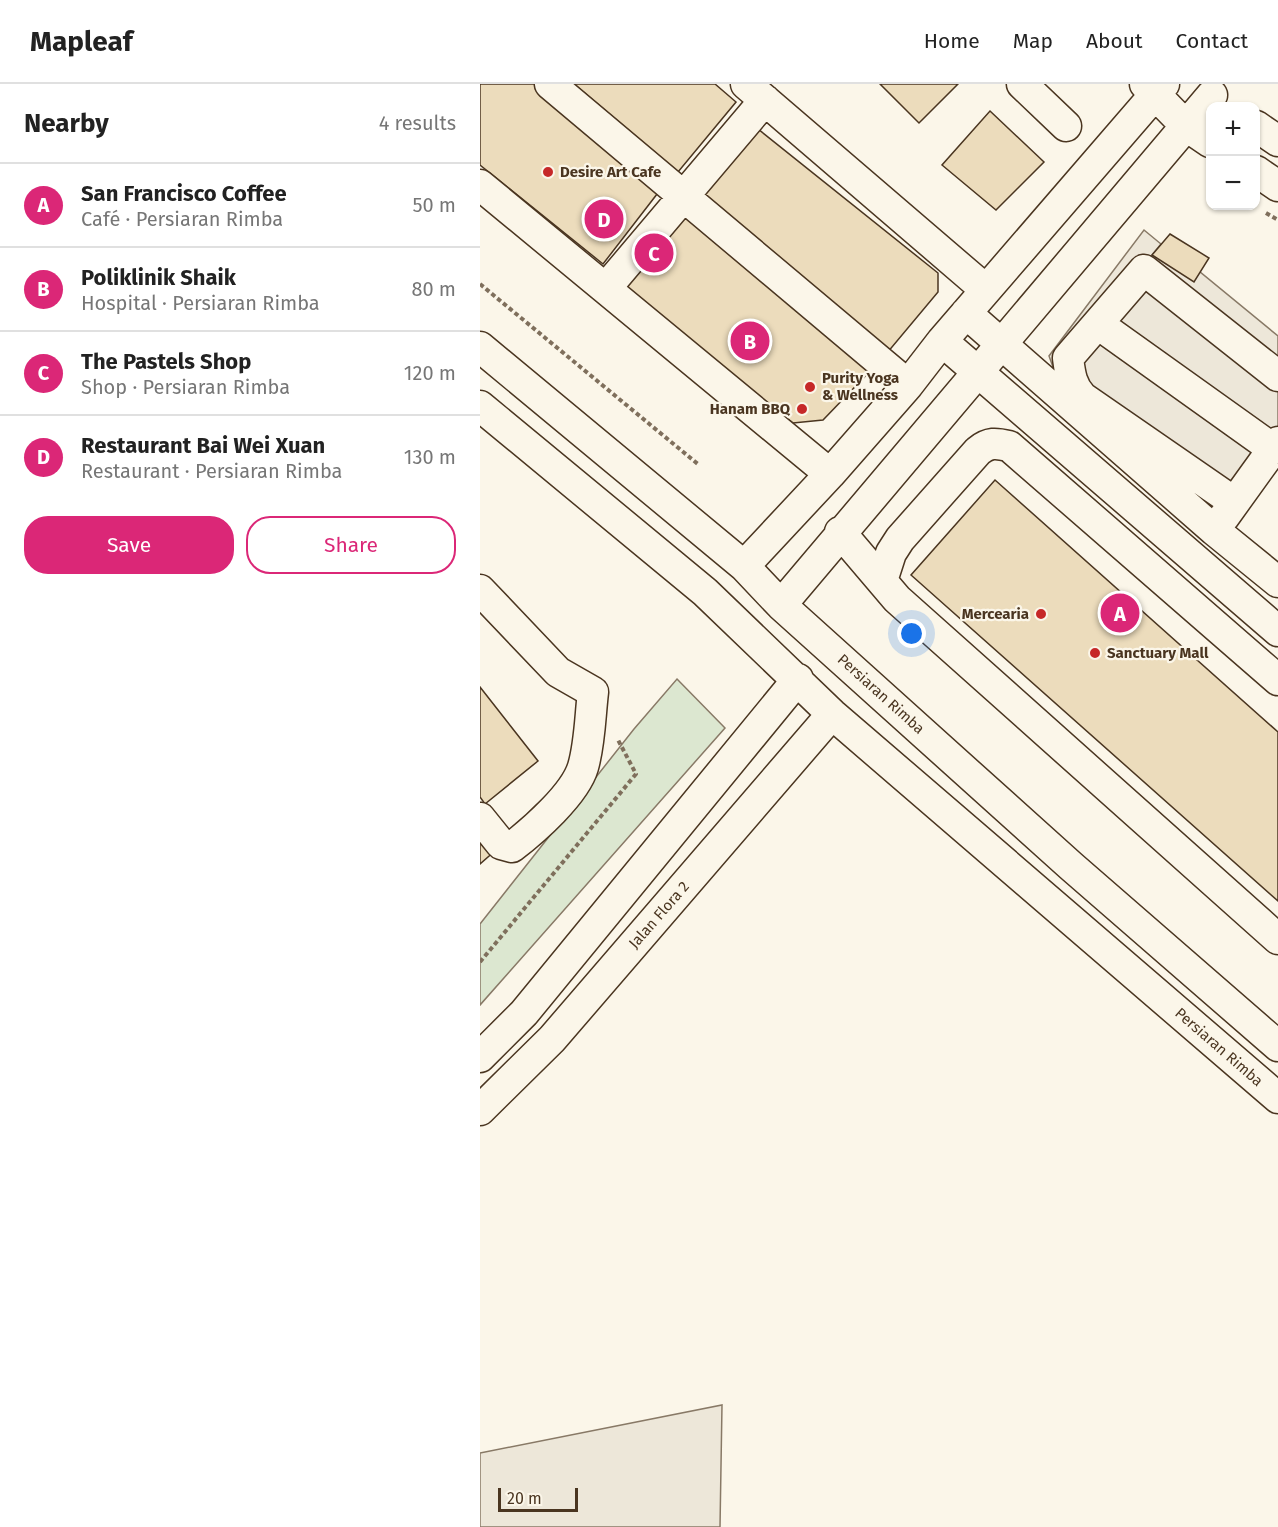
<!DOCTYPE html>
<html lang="en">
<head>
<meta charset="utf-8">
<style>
  :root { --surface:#fff; --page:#f2f2f2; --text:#222; --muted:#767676; --line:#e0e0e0; --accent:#db2777 }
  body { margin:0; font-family:"Fira Sans",sans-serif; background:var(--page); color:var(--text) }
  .controls { position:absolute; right:18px; top:18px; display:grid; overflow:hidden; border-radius:12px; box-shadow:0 2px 4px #0004 }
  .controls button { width:54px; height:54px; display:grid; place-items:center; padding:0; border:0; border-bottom:2px solid var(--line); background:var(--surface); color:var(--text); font:30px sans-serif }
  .scale { position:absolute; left:18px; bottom:15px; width:80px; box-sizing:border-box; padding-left:6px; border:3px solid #4a3520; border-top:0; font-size:16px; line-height:21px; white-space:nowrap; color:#4a3520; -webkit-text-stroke:4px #fbf6e9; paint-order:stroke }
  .you { position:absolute; left:432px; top:550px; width:21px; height:21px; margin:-15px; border:4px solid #fff; border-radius:50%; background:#1a73e8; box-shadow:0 0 0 9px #1a73e833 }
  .badge { display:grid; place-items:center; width:39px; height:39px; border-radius:50%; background:var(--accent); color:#fff; font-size:20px; font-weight:700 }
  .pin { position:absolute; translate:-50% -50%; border:3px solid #fff; box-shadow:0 2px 6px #0006 }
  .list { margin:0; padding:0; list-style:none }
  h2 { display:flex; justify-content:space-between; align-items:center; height:78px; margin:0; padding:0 24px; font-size:26px }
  h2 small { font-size:20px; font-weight:400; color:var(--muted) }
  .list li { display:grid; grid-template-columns:39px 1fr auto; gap:18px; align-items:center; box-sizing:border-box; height:84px; padding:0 24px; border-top:2px solid var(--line) }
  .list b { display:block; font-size:22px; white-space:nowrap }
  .list p { margin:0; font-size:20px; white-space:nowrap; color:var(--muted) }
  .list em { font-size:20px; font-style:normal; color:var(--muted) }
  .actions { display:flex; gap:12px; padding:18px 24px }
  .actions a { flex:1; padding:14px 0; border:2px solid var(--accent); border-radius:24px; text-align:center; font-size:21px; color:var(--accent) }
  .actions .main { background:var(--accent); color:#fff }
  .map { position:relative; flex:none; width:798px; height:1443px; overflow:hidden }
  header { display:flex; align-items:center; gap:36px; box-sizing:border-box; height:84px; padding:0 30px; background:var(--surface); border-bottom:2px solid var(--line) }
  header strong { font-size:28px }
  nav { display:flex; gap:33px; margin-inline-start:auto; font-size:21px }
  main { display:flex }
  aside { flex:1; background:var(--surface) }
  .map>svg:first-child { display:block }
  .green { fill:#dce7d0; stroke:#887966; stroke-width:1.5 }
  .parking { fill:#ede7d9; stroke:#887966; stroke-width:1.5 }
  .building { fill:#ecdcbc; stroke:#4a3520; stroke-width:1.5 }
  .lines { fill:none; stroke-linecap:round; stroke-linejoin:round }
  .minor-casing { stroke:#4a3520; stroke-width:33 }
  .path { stroke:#7f6f5c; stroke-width:4; stroke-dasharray:4.5 3; stroke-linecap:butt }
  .minor { stroke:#fbf6e9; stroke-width:30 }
  .poi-dot { fill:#c62828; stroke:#fbf6e9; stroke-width:2 }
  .labels { text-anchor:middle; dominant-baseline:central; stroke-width:4.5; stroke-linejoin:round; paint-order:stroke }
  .poi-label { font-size:15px; font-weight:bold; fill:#4a3520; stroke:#fbf6e9; text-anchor:start }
  .street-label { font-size:15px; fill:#4a3520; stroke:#fbf6e9 }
</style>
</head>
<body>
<header>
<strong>Mapleaf</strong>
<nav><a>Home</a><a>Map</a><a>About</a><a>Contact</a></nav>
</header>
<main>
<aside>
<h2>Nearby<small>4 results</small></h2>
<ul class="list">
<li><span class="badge">A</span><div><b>San Francisco Coffee</b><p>Café · Persiaran Rimba</p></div><em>50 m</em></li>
<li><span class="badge">B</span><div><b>Poliklinik Shaik</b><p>Hospital · Persiaran Rimba</p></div><em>80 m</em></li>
<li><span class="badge">C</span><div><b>The Pastels Shop</b><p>Shop · Persiaran Rimba</p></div><em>120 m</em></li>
<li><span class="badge">D</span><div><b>Restaurant Bai Wei Xuan</b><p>Restaurant · Persiaran Rimba</p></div><em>130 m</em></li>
</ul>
<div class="actions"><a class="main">Save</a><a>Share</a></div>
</aside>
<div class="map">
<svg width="798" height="1443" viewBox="0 0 798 1443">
  <rect width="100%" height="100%" fill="#fbf6e9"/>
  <path class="green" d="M197 595 245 644 0 921V840L154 645Z"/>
  <path class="parking" d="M664 146 681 160 672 171 720 188 798 252V367L752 435 578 297 569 272Z
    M242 1321 240 1443H0V1369Z"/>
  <path class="building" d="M0 0H60L184 101 123 180 0 81Z
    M94 0H235L256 18 198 88Z
    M400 0H478L439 39Z
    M510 27 564 78 516 126 462 81Z
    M273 41 458 189V208L407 269 218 111Z
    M205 122 395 282 343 336 313 339 144 205Z
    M690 150 729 174 714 198 672 171Z
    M515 396 798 648V817L431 491Z
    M0 603 58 677 5 720 0 713Z
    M0 747 16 766 0 780Z"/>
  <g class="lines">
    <defs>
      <path id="minor" d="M70 0 428 301
        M266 0 506 206
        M542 0 586 42
        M665 0 705 41 730 58
        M776 42 798 57
        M776 87 798 102
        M0 101 350 390
        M126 204 285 16
        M486 229 734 446 798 498
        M618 240 793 365
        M462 257 798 547
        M0 263 264 482 301 521 591 782 798 962
        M0 322 225 508 352 630 798 1014
        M754 418 602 313C591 301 590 289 588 274L664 186 798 292
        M744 433 798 358
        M360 448 417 515 798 855
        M264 482 350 390 428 301 462 257 684 0
        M402 497 411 469 420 455 498 367C509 358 516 359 529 362L798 596
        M0 506 78 588 113 608C110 633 110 659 103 683 95 710 54 746 32 763L21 760 0 734
        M301 521 732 11
        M0 973 44 929 318 595
        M0 1026 72 955 352 630"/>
    </defs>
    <use href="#minor" class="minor-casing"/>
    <path class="path" d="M786 129 798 136
      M0 200 219 381
      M0 878 156 690 137 654"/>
    <use href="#minor" class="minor"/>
  </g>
  <g class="poi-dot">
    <circle cx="68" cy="88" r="6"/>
    <circle cx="330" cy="303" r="6"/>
    <circle cx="322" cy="325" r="6"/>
    <circle cx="561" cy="530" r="6"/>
    <circle cx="615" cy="569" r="6"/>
  </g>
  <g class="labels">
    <g class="poi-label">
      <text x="80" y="88">Desire Art Cafe</text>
      <text x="342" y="294">Purity Yoga<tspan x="342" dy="17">&amp; Wellness</tspan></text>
      <text x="310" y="325" text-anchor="end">Hanam BBQ</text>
      <text x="549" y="530" text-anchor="end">Mercearia</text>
      <text x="627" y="569">Sanctuary Mall</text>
    </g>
    <g class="street-label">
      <text transform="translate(401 610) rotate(42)">Persiaran Rimba</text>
      <text transform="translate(179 831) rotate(-49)">Jalan Flora 2</text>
      <text transform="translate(739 963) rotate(41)">Persiaran Rimba</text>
    </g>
  </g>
</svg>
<div class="controls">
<button>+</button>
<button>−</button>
</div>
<div class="scale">20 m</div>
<div class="you"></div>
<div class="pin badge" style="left:640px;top:529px">A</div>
<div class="pin badge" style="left:270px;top:257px">B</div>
<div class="pin badge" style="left:174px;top:169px">C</div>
<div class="pin badge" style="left:124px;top:135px">D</div>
</div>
</main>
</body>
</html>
